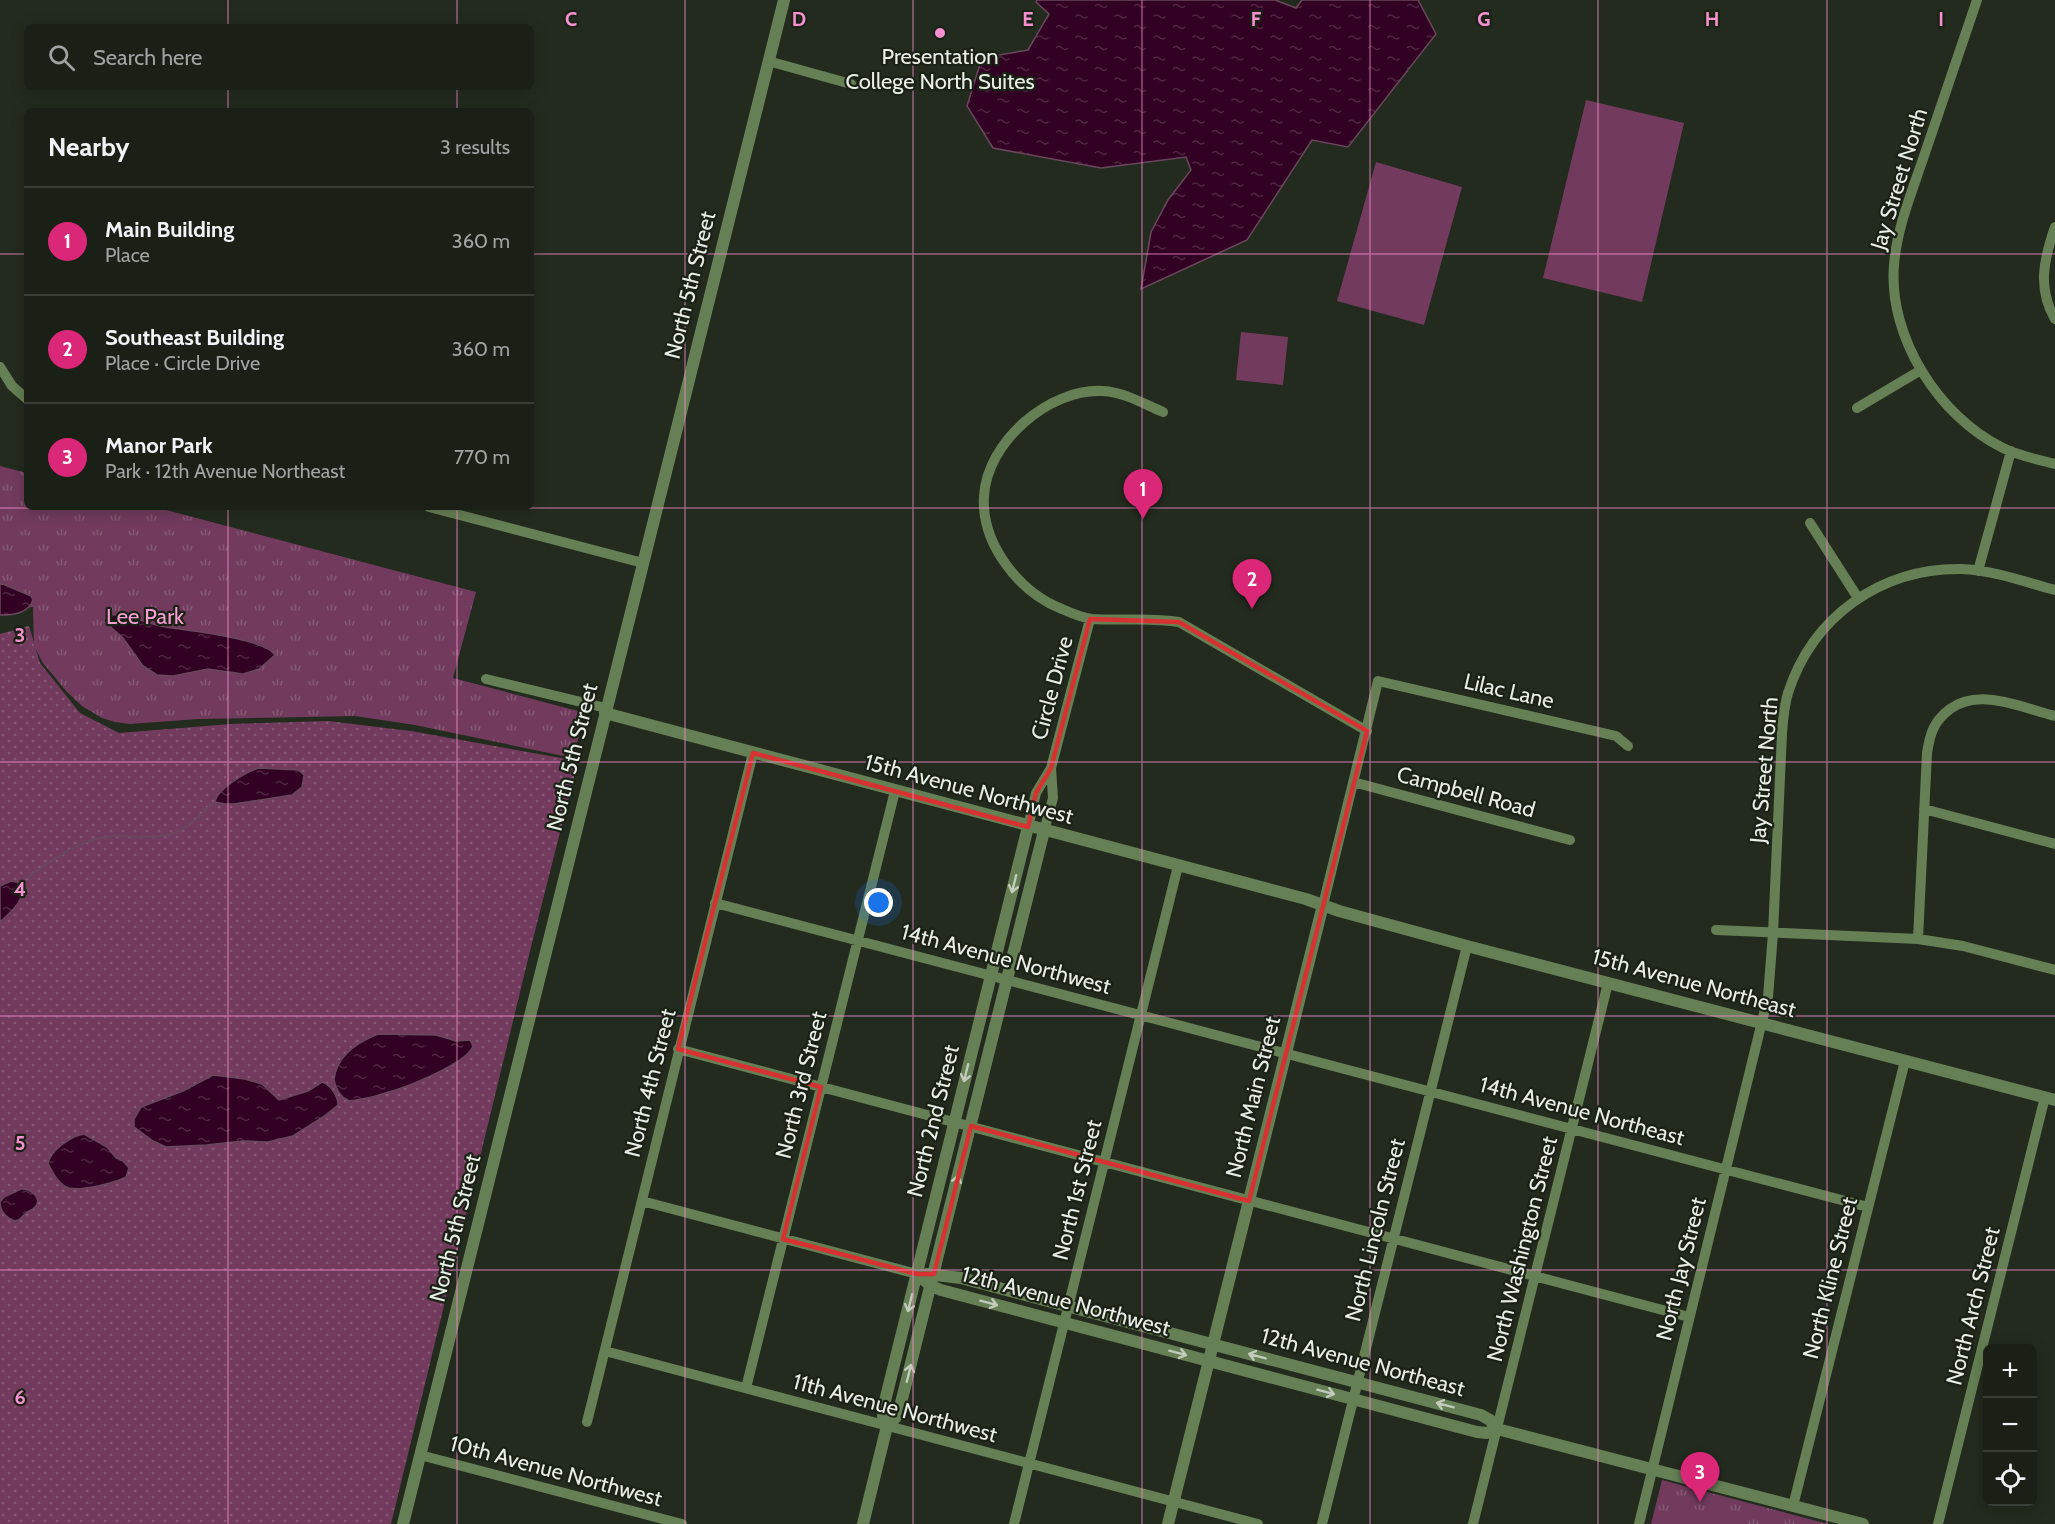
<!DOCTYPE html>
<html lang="en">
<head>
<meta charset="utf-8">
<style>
  :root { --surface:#1a2016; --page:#272d23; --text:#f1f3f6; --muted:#9fa3a1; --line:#383e35; --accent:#db2777 }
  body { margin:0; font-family:Cabin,sans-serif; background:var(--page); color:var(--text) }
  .controls { position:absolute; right:18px; bottom:18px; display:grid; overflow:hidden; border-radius:9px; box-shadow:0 3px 15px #0003 }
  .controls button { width:54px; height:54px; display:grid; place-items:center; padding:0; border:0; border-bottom:2px solid var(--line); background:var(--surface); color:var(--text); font:30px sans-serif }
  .you { position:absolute; left:879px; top:903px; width:21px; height:21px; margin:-15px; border:4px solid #fff; border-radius:50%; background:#1a73e8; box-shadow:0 0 0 9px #1a73e833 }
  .badge { display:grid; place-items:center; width:39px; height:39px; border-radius:50%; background:var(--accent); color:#fff; font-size:20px; font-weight:700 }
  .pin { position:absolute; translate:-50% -50px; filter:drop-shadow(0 2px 3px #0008) }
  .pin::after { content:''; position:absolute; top:32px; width:21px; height:18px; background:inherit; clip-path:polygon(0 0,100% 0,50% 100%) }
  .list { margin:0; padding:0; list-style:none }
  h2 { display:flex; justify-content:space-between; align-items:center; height:78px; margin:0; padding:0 24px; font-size:26px }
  h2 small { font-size:20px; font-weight:400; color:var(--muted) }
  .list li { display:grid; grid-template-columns:39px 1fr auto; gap:18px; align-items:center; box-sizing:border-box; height:108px; padding:0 24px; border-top:2px solid var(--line) }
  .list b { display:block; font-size:22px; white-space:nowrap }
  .list p { margin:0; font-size:20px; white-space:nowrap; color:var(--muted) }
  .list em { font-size:20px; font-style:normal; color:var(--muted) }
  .icon { flex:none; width:33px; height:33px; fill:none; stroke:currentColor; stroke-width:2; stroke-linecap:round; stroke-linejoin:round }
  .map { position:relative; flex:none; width:2055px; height:1524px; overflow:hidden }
  .search { position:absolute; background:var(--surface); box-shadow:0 3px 15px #0003; left:24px; top:24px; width:510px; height:66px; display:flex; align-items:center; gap:15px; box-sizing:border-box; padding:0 21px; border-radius:9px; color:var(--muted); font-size:22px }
  .panel { position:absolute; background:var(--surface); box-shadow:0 3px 15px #0003; left:24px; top:108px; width:510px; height:402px; border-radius:9px }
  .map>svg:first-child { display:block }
  .grass { fill:url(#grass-dots) }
  .park { fill:url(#park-tufts) }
  .garden { fill:#723b5d }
  .water { fill:url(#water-ripples); stroke:#69475d; stroke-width:1.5 }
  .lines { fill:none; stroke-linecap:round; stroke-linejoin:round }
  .stream { stroke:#69475d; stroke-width:2 }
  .minor { stroke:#667f54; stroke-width:10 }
  .tertiary { stroke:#667f54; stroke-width:12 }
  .oneway { stroke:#c1ccba }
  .marked { fill:none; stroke:#d73231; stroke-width:4.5; stroke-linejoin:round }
  .grid { fill:none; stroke:#f690cf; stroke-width:1.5; stroke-opacity:0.55 }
  .poi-dot { fill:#f690cf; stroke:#1a2115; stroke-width:2 }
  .labels { text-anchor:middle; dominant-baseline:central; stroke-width:4.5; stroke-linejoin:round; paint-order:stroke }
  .poi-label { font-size:22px; fill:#e8ede5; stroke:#1a2115 }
  .street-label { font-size:22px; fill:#e8ede5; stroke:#1a2115 }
  .park-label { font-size:22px; fill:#f89ed4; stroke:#1a2115 }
  .grid-label { font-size:20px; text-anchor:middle; font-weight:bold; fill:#f690cf; stroke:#1a2115; stroke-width:4.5; stroke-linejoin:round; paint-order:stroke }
</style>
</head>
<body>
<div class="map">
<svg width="2055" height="1524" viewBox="0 0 2055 1524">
  <defs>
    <pattern id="grass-dots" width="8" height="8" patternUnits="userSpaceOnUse" patternTransform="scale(1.5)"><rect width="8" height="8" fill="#723b5d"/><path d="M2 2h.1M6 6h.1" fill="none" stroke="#865874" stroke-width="1.8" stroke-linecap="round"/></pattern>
    <pattern id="park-tufts" width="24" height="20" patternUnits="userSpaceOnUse" patternTransform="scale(1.5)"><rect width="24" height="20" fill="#723b5d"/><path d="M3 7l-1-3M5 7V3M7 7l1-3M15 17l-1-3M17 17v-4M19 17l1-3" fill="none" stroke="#865874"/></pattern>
    <pattern id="water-ripples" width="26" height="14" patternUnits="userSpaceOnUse" patternTransform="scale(1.5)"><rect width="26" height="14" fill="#320023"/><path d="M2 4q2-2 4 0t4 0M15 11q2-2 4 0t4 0" fill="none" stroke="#502643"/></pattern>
  </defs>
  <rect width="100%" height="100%" fill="#232b1e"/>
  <path class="grass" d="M29 626 40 663 80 713 119 733 231 724 328 721 411 731 578 761 530 951 391 1524H0V634Z"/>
  <path class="park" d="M0 466 27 473V507H155L476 592 453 678 585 713 573 758 415 725 355 716 198 719 130 724 115 722 102 718 82 706 67 692 43 663 34 646 33 607 0 610Z
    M1662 1480 1828 1524H1651Z"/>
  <path class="garden" d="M1586 100 1684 123 1642 302 1543 278Z
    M1376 162 1462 187 1424 325 1337 301Z
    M1241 332 1288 337 1283 385 1236 380Z
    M1677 1504 1724 1517 1722 1524H1671Z"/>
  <path class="water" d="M1037 0H1275L1296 8 1302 0H1418L1436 34 1348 147 1312 140 1247 240 1141 289 1151 232 1168 200 1191 170 1186 157 1101 168 993 148 967 106 982 58 1028 50 1049 14 1036 2Z
    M0 583 31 596 33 600C28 614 13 615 0 615Z
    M107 615C129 613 150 626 172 628 192 631 265 639 275 655L259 669 243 674 208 669 173 676 157 675 143 666 123 638 104 621Z
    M259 768 299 770 304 775 302 787 292 795 234 804H225L215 802C217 789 246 772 259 768Z
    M11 881 17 882C30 898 11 911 0 922V886Z
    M378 1034 436 1035 456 1041 470 1040 473 1046C467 1064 402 1089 382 1094 372 1098 361 1099 350 1101 340 1098 336 1089 334 1080 336 1055 358 1042 378 1034Z
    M213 1075 245 1079 262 1084 279 1100 308 1091 322 1082C331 1085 338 1096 338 1105L323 1117 293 1136 268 1142 243 1141 206 1145 166 1147 153 1141 134 1127V1119L141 1107 183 1091Z
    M84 1134 107 1147 116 1158 123 1161 129 1168 126 1177C115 1183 81 1191 69 1188 59 1185 52 1172 48 1163 51 1150 71 1136 84 1134Z
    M21 1189C29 1188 44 1198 35 1207 33 1210 29 1210 26 1213 21 1217 22 1220 15 1221 6 1218 0 1211 0 1202L4 1197Z"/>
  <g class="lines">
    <path class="stream" d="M27 878C53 859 81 838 114 836 135 835 160 841 179 831 193 825 203 811 215 802"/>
    <path class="minor" d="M1977 0C1959 52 1942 104 1924 156 1912 192 1897 227 1894 265 1888 337 1939 417 2003 448 2019 456 2037 459 2055 464
      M768 61 851 84
      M2055 227C2044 259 2037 288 2055 319
      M0 367 12 386 27 399
      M1857 408 1921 370
      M1163 412C1144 404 1124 392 1103 391 1049 388 987 442 984 496 981 544 1019 592 1062 609 1071 613 1083 618 1092 619 1121 621 1150 617 1179 622L1367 731
      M429 507 643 563
      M1810 523 1858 598
      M1978 571 2011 451
      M486 679 606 708
      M1353 782 1570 840
      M1924 809 2055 844
      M1028 827 1036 793 1051 768 1090 619
      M1044 831 1053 798 1051 768
      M715 903 1868 1207
      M1323 905 1378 681 1616 736 1628 746
      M1716 930 1918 939 1963 946 2055 970
      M1918 939 1927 753C1930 733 1934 721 1950 709 1980 687 2023 708 2055 716
      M678 1049 1689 1317
      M642 1201 917 1274
      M605 1351 1258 1524
      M746 1388 895 791
      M587 1422 753 753
      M420 1455 682 1524
      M1793 1506 1905 1061
      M1014 1524 1178 866
      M1322 1524 1467 946
      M1473 1524 1608 983
      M1639 1524 1768 997 1773 933 1782 733C1783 720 1784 706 1788 693 1813 616 1881 568 1961 569 1993 570 2025 582 2055 590
      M1938 1524 2045 1097"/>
    <path class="tertiary" d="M605 713 1306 899 1339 911 1467 946 2055 1100
      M917 1274 931 1286 941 1290 1477 1432 1487 1433 1497 1429 1863 1524
      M927 1274 961 1278 1481 1415 1490 1420 1497 1429
      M887 1426 883 1416 884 1405 1028 827
      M403 1524 784 0
      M863 1524 887 1426 896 1417 900 1407 1044 831
      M1168 1524 1323 905"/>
  </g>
  <defs><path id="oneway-shaft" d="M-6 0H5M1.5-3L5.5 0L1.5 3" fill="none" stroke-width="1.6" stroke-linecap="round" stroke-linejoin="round" transform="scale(1.5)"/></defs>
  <g class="oneway">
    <use href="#oneway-shaft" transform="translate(1014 884) rotate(104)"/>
    <use href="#oneway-shaft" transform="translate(966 1073) rotate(104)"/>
    <use href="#oneway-shaft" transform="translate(956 1184) rotate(-76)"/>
    <use href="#oneway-shaft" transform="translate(910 1303) rotate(104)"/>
    <use href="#oneway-shaft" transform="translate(989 1303) rotate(15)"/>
    <use href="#oneway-shaft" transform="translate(1178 1353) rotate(15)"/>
    <use href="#oneway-shaft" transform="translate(1257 1356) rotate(-165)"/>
    <use href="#oneway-shaft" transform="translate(909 1373) rotate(-76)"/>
    <use href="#oneway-shaft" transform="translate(1326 1392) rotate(15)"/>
    <use href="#oneway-shaft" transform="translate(1445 1405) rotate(-165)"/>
  </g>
  <path class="marked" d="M1090 619 1179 622 1367 731 1249 1201 971 1126 934 1274H917L783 1239 821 1087 678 1049 753 753 1028 827 1036 793 1051 768Z"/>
  <path class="grid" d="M228 0V27M457 0V27M685 0V1524M913 0V1524M1142 0V1524M1370 0V1524M1598 0V1524M1827 0V1524M228 87V111M457 87V111M0 254H27M531 254H2055M228 507V1524M457 507V1524M0 508H2055M0 762H2055M0 1016H2055M0 1270H2055"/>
  <circle class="poi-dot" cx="940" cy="33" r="6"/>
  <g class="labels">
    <g class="poi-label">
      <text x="940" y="56">Presentation<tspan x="940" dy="25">College North Suites</tspan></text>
    </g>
    <g class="street-label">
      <text transform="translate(1899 179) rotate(-73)">Jay Street North</text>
      <text transform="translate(690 285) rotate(-76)">North 5th Street</text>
      <text transform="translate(1052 688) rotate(-75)">Circle Drive</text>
      <text transform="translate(1509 691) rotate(13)">Lilac Lane</text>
      <text transform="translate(572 757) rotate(-76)">North 5th Street</text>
      <text transform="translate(1764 770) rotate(-85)">Jay Street North</text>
      <text transform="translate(969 789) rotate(15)">15th Avenue Northwest</text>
      <text transform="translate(1466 792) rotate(15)">Campbell Road</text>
      <text transform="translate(1006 959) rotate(15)">14th Avenue Northwest</text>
      <text transform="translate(1694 983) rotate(15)">15th Avenue Northeast</text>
      <text transform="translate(650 1083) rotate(-76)">North 4th Street</text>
      <text transform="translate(801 1085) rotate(-76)">North 3rd Street</text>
      <text transform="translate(1253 1097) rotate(-76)">North Main Street</text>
      <text transform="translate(1582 1111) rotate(15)">14th Avenue Northeast</text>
      <text transform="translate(933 1121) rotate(-76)">North 2nd Street</text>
      <text transform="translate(1077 1190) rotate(-76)">North 1st Street</text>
      <text transform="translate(455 1228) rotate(-76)">North 5th Street</text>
      <text transform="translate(1375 1230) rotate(-76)">North Lincoln Street</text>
      <text transform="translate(1522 1249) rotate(-76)">North Washington Street</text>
      <text transform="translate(1681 1269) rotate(-76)">North Jay Street</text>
      <text transform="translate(1830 1278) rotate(-76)">North Kline Street</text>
      <text transform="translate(1066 1301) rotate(15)">12th Avenue Northwest</text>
      <text transform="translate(1973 1306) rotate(-76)">North Arch Street</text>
      <text transform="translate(1363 1362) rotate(15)">12th Avenue Northeast</text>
      <text transform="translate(895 1408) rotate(15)">11th Avenue Northwest</text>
      <text transform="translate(556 1471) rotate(15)">10th Avenue Northwest</text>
    </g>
    <g class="park-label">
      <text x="145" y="616">Lee Park</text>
    </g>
  </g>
  <g class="grid-label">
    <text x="571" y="26">C</text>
    <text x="799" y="26">D</text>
    <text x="1028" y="26">E</text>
    <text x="1256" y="26">F</text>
    <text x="1484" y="26">G</text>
    <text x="1712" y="26">H</text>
    <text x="1941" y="26">I</text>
    <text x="20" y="642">3</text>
    <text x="20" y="896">4</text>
    <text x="20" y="1150">5</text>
    <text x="20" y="1404">6</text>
  </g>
</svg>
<div class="controls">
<button>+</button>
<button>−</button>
<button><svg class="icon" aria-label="locate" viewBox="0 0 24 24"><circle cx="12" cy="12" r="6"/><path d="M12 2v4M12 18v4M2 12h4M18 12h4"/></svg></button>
</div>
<div class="you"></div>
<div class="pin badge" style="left:1143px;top:519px">1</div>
<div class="pin badge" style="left:1252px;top:609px">2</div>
<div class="pin badge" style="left:1700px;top:1502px">3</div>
<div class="search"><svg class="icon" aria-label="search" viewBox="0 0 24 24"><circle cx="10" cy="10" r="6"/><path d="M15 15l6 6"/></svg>Search here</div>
<section class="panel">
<h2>Nearby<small>3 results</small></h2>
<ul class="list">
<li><span class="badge">1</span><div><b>Main Building</b><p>Place</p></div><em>360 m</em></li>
<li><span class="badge">2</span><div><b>Southeast Building</b><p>Place · Circle Drive</p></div><em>360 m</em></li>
<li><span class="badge">3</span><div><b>Manor Park</b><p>Park · 12th Avenue Northeast</p></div><em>770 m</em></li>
</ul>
</section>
</div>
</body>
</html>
